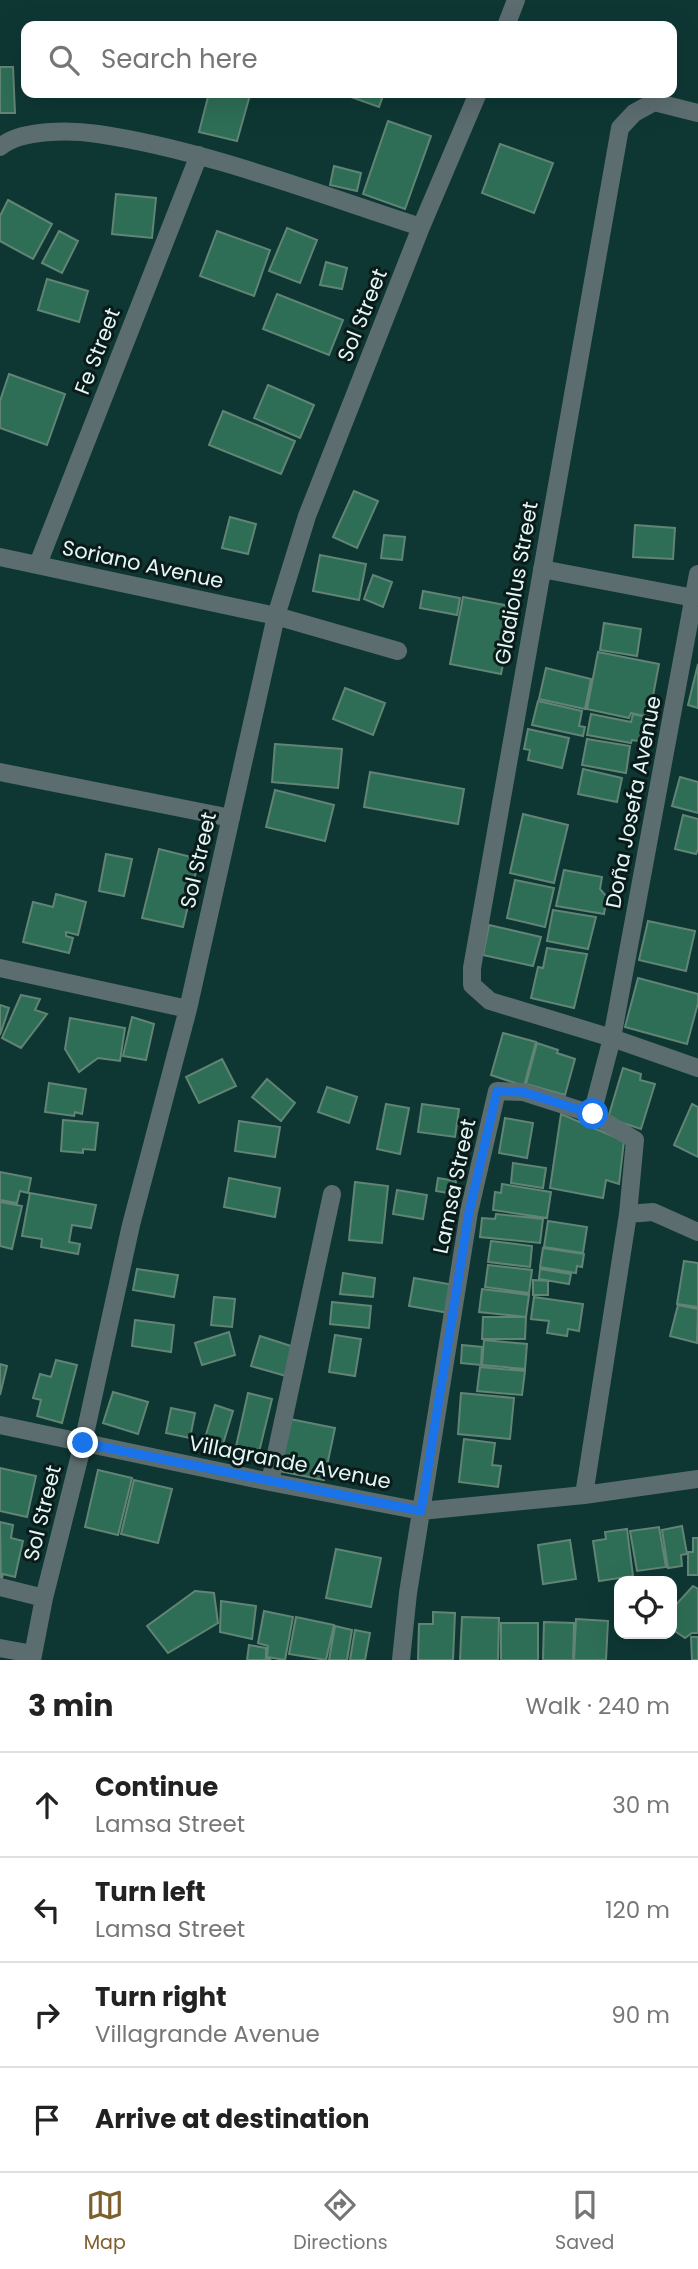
<!DOCTYPE html>
<html lang="en">
<head>
<meta charset="utf-8">
<style>
  :root { --surface:#fff; --page:#f2f2f2; --text:#222; --muted:#767676; --line:#e0e0e0; --accent:#7c5f2c }
  body { margin:0; font-family:Poppins,sans-serif; background:var(--page); color:var(--text) }
  .controls { position:absolute; right:21px; bottom:21px; display:grid; overflow:hidden; border-radius:14px; box-shadow:0 7px 28px #0002 }
  .controls button { width:63px; height:63px; display:grid; place-items:center; padding:0; border:0; border-bottom:2px solid var(--line); background:var(--surface); color:var(--text); font:35px sans-serif }
  .stop { position:absolute; width:21px; height:21px; margin:-16px; border:5px solid #1a73e8; border-radius:50%; background:#fff }
  .stop.end { background:#1a73e8; border-color:#fff; box-shadow:0 2px 7px #0008 }
  .list { margin:0; padding:0; list-style:none }
  h2 { display:flex; justify-content:space-between; align-items:center; height:91px; margin:0; padding:0 28px; font-size:30px }
  h2 small { font-size:23px; font-weight:400; color:var(--muted) }
  .list li { display:grid; grid-template-columns:46px 1fr auto; gap:21px; align-items:center; box-sizing:border-box; height:105px; padding:0 28px; border-top:2px solid var(--line) }
  .list b { display:block; font-size:26px; white-space:nowrap }
  .list p { margin:0; font-size:23px; white-space:nowrap; color:var(--muted) }
  .list em { font-size:23px; font-style:normal; color:var(--muted) }
  .icon { flex:none; width:38px; height:38px; fill:none; stroke:currentColor; stroke-width:2; stroke-linecap:round; stroke-linejoin:round }
  .map { position:relative; flex:none; width:698px; height:1660px; overflow:hidden }
  .search { position:absolute; background:var(--surface); box-shadow:0 7px 28px #0002; left:21px; right:21px; top:21px; height:77px; display:flex; align-items:center; gap:18px; box-sizing:border-box; padding:0 24px; border-radius:14px; color:var(--muted); font-size:26px }
  .sheet { height:511px; background:var(--surface) }
  nav { display:flex; justify-content:space-around; align-items:center; box-sizing:border-box; height:98px; border-top:2px solid var(--line); background:var(--surface); font-size:19px; color:var(--muted) }
  nav a { display:grid; justify-items:center; gap:4px }
  nav .on { color:var(--accent) }
  .map>svg:first-child { display:block }
  .building { fill:#2e6e56; stroke:#628475; stroke-width:2 }
  .lines { fill:none; stroke-linecap:round; stroke-linejoin:round }
  .minor { stroke:#5c6d70; stroke-width:18 }
  .route { stroke:#1a73e8; stroke-width:9 }
  .labels { text-anchor:middle; dominant-baseline:central; stroke-width:6; stroke-linejoin:round; paint-order:stroke }
  .street-label { font-size:21px; fill:#e3f8f6; stroke:#0b1b1a }
</style>
</head>
<body>
<div class="map">
<svg width="698" height="1660" viewBox="0 0 698 1660">
  <rect width="100%" height="100%" fill="#0e3734"/>
  <path class="building" d="M0 67H13L15 113H0Z
    M209 93H242L250 95 237 141 199 132Z
    M340 93H384L379 107Z
    M388 121 431 136 405 209 363 194Z
    M500 144 553 163 534 213 482 193Z
    M334 166 361 173 357 191 330 185Z
    M116 194 156 198 152 238 112 234Z
    M8 200 52 224 33 259 0 241V216Z
    M287 228 317 240 300 283 269 271Z
    M59 231 78 241 62 273 42 263Z
    M217 231 270 250 254 296 200 276Z
    M326 262 347 268 342 289 320 285Z
    M47 279 88 291 79 322 38 310Z
    M277 294 343 320 329 355 263 329Z
    M9 374 65 394 47 445 0 428V401Z
    M268 385 314 405 300 438 254 418Z
    M223 411 295 441 281 474 209 445Z
    M354 491 378 501 357 548 333 537Z
    M230 517 256 524 248 554 222 548Z
    M635 525 675 528 673 559 633 557Z
    M384 535 405 537 402 560 381 558Z
    M320 555 366 564 359 600 313 591Z
    M373 575 392 582 383 607 364 599Z
    M423 591 460 598 457 615 420 608Z
    M463 597 515 607 501 674 450 664Z
    M604 623 641 629 637 656 600 650Z
    M598 652 659 664 649 717 631 713 629 718 587 709Z
    M698 664V708L688 705Z
    M546 668 591 679 585 709 539 699Z
    M345 688 385 703 373 735 333 719Z
    M538 701 582 711 579 726 585 727 583 736 532 725Z
    M591 714 631 722 633 714 650 718 645 742 632 740 631 743 587 735Z
    M528 729 569 738 562 768 528 760 530 750 524 749Z
    M587 739 630 746 626 773 582 765Z
    M275 744 342 749 338 788 272 782Z
    M583 769 622 778 617 802 578 794Z
    M370 772 464 789 458 824 364 807Z
    M680 777 698 782V813L672 806Z
    M275 790 334 805 325 841 266 827Z
    M523 814 568 825 554 883 510 873Z
    M683 815 698 819V849L696 854 675 849Z
    M159 849 199 859 183 927 142 918Z
    M106 854 132 859 124 896 99 891Z
    M564 870 602 877 600 889 607 897 604 914 556 906Z
    M515 880 554 888 545 927 507 918Z
    M56 894 86 902 78 935 66 932V936L73 938 69 953 23 942 33 902 53 907Z
    M553 910 596 917 588 949 547 941Z
    M648 921 695 931 686 971 639 960Z
    M489 925 541 937 533 966 483 955Z
    M547 948 587 954 574 1008 531 998 538 967 543 968Z
    M638 978 698 994V1003L687 1044 625 1027Z
    M21 995 40 999 35 1010 47 1014 21 1048 2 1038Z
    M0 1005 9 1008 0 1035Z
    M132 1017 154 1024 146 1060 123 1056Z
    M70 1018 125 1028 120 1061 98 1058 79 1072 65 1049Z
    M503 1033 536 1042 524 1086 491 1075Z
    M537 1043 558 1050 557 1053 575 1059 565 1095 526 1084Z
    M222 1059 236 1086 199 1103 186 1077Z
    M623 1068 641 1074 640 1080 655 1084 641 1129 608 1118Z
    M267 1079 295 1103 281 1121 252 1097Z
    M49 1083 86 1089 82 1114 75 1112 74 1116 45 1112Z
    M327 1087 357 1097 349 1123 318 1112Z
    M386 1104 409 1108 400 1154 377 1149Z
    M422 1104 459 1109 455 1137 418 1132Z
    M692 1104 698 1107V1157L674 1145Z
    M561 1114 624 1141 619 1184 606 1180 603 1198 550 1188Z
    M505 1118 533 1123 527 1158 499 1153Z
    M63 1120 98 1123 95 1150 83 1149V1153L61 1151Z
    M239 1121 280 1127 275 1157 235 1151Z
    M513 1163 546 1168 543 1188 511 1183Z
    M0 1172 31 1178 28 1193 20 1191 17 1203 0 1200Z
    M229 1178 280 1188 275 1217 224 1207Z
    M438 1178 456 1181 454 1194 436 1191Z
    M355 1182 388 1186 382 1243 349 1240Z
    M502 1184 551 1192 547 1218 493 1210 495 1192 501 1193Z
    M397 1190 427 1195 423 1219 393 1214Z
    M30 1193 96 1205 91 1228 72 1225 69 1242 80 1244 78 1254 41 1247 42 1239 22 1236Z
    M0 1202 22 1206 12 1249 0 1246Z
    M496 1214 543 1219 540 1243 480 1237 482 1218 495 1219Z
    M548 1221 587 1227 583 1253 544 1247Z
    M491 1241 532 1246 530 1267 488 1262Z
    M543 1248 584 1254 582 1267 577 1266 576 1273 540 1267Z
    M684 1261 698 1263V1307L677 1304Z
    M488 1265 532 1270 529 1293 485 1287Z
    M137 1269 178 1275 174 1297 133 1290Z
    M540 1269 571 1274 569 1284 539 1279Z
    M343 1273 375 1278 373 1297 340 1294Z
    M414 1278 454 1285 449 1313 409 1306Z
    M533 1280 548 1281V1295H533Z
    M482 1289 529 1295 526 1317 479 1312Z
    M214 1297 235 1299 232 1327 211 1325Z
    M534 1297 583 1304 579 1331 568 1329 567 1336 547 1333 549 1321 531 1319Z
    M332 1302 371 1306 369 1328 330 1324Z
    M678 1305 698 1309 697 1343 670 1336Z
    M483 1317H526L525 1339H482Z
    M135 1320 174 1325 171 1352 132 1346Z
    M229 1332 235 1355 202 1365 195 1343Z
    M335 1335 361 1339 355 1376 329 1372Z
    M260 1336 294 1347 286 1376 251 1366Z
    M484 1340 527 1344 525 1369 482 1365Z
    M462 1345 482 1347 481 1365 461 1363Z
    M56 1360 77 1365 62 1423 37 1416 41 1400 33 1398 40 1374 51 1377Z
    M0 1364 7 1366 0 1395Z
    M480 1367 525 1371 522 1395 477 1391Z
    M113 1392 148 1402 138 1434 103 1423Z
    M248 1393 272 1399 258 1456 235 1451Z
    M461 1393 514 1398 510 1439 458 1434Z
    M215 1405 233 1411 220 1454 202 1448Z
    M171 1408 195 1413 190 1438 166 1433Z
    M290 1419 335 1428 324 1480 279 1471Z
    M464 1439 495 1443 492 1465 501 1466 498 1487 459 1482Z
    M0 1468 36 1476 27 1517 0 1511Z
    M98 1470 132 1478 118 1535 85 1527Z
    M134 1480 172 1489 158 1543 121 1534Z
    M0 1522 13 1525 11 1538 23 1541 15 1577 3 1574 1 1582Z
    M682 1526 687 1554 681 1555 682 1566 668 1568 662 1530Z
    M659 1527 666 1567 637 1571 630 1531Z
    M627 1529 633 1576 599 1581 593 1541 606 1539 605 1532Z
    M693 1538H698V1575H688V1552H693Z
    M570 1540 576 1579 543 1584 538 1545Z
    M336 1549 381 1558 371 1607 326 1598Z
    M693 1586 698 1589V1633H692L685 1638 672 1629 676 1623 672 1609Z
    M195 1591 214 1593 218 1623 168 1653 147 1626Z
    M221 1601 256 1606 252 1639 220 1632Z
    M264 1611 293 1617 285 1660 267 1657 268 1646 258 1643Z
    M433 1612 455 1613 453 1660H418L419 1624H433Z
    M296 1617 334 1625 326 1660 289 1654Z
    M462 1617 499 1618 498 1660H460Z
    M576 1619 608 1621 606 1660H574Z
    M544 1622 574 1623 573 1660H543Z
    M501 1623H538V1660H501Z
    M335 1626 352 1630 347 1660H329Z
    M355 1630 370 1633 365 1660H350Z
    M691 1637H698V1660H692Z
    M249 1645 266 1648V1658L271 1660H247Z"/>
  <g class="lines">
    <path class="minor" d="M506 26 516 0
      M698 113 654 102 634 113 620 128 472 968V985L490 1001 612 1038 698 1068
      M0 147C21 129 71 130 98 134 206 150 318 194 421 227
      M0 557 276 616 398 651
      M38 564 199 155
      M542 569 694 598
      M0 772 231 818
      M0 968 188 1009
      M592 1114 612 1038 698 574
      M0 1425 270 1482 421 1511 584 1495 698 1479
      M270 1482 332 1194
      M584 1495 628 1214 653 1212 698 1232
      M0 1587 44 1598
      M0 1648 33 1654
      M32 1660 44 1598 83 1443 131 1225 188 1009 276 616 307 516 421 227 478 93
      M401 1660 408 1593 469 1212 497 1091 523 1092 592 1114 635 1140 628 1214"/>
  </g>
  <g class="lines">
    <path class="route" d="M83 1443 421 1511 469 1212 497 1091 523 1092 593 1114"/>
  </g>
  <g class="labels">
    <g class="street-label">
      <text transform="translate(362 315) rotate(-68)">Sol Street</text>
      <text transform="translate(97 351) rotate(-69)">Fe Street</text>
      <text transform="translate(143 564) rotate(12)">Soriano Avenue</text>
      <text transform="translate(516 583) rotate(-80)">Gladiolus Street</text>
      <text transform="translate(633 802) rotate(-79)">Doña Josefa Avenue</text>
      <text transform="translate(198 860) rotate(-77)">Sol Street</text>
      <text transform="translate(454 1186) rotate(-78)">Lamsa Street</text>
      <text transform="translate(290 1462) rotate(11)">Villagrande Avenue</text>
      <text transform="translate(42 1513) rotate(-76)">Sol Street</text>
    </g>
  </g>
</svg>
<div class="controls">
<button><svg class="icon" aria-label="locate" viewBox="0 0 24 24"><circle cx="12" cy="12" r="6"/><path d="M12 2v4M12 18v4M2 12h4M18 12h4"/></svg></button>
</div>
<div class="stop" style="left:593px;top:1114px"></div>
<div class="stop end" style="left:83px;top:1443px"></div>
<div class="search"><svg class="icon" aria-label="search" viewBox="0 0 24 24"><circle cx="10" cy="10" r="6"/><path d="M15 15l6 6"/></svg>Search here</div>
</div>
<section class="sheet">
<h2>3 min<small>Walk · 240 m</small></h2>
<ul class="list">
<li><svg class="icon" aria-label="ahead" viewBox="0 0 24 24"><path d="M12 20V5M6 11l6-6 6 6"/></svg><div><b>Continue</b><p>Lamsa Street</p></div><em>30 m</em></li>
<li><svg class="icon" aria-label="left" viewBox="0 0 24 24"><path d="M17 20v-9H6M10 6l-5 5 5 5"/></svg><div><b>Turn left</b><p>Lamsa Street</p></div><em>120 m</em></li>
<li><svg class="icon" aria-label="right" viewBox="0 0 24 24"><path d="M7 20v-9h11M14 6l5 5-5 5"/></svg><div><b>Turn right</b><p>Villagrande Avenue</p></div><em>90 m</em></li>
<li><svg class="icon" aria-label="arrive" viewBox="0 0 24 24"><path d="M6 21V4h12l-3 4 3 4H6"/></svg><div><b>Arrive at destination</b></div></li>
</ul>
</section>
<nav>
<a class="on"><svg class="icon" aria-label="map" viewBox="0 0 24 24"><path d="M3 6l6-2 6 2 6-2v14l-6 2-6-2-6 2zM9 4v14M15 6v14"/></svg>Map</a>
<a><svg class="icon" aria-label="directions" viewBox="0 0 24 24"><path d="M12 3l9 9-9 9-9-9zM9 14v-3h6M13 9l2 2-2 2"/></svg>Directions</a>
<a><svg class="icon" aria-label="saved" viewBox="0 0 24 24"><path d="M7 4h10v16l-5-4-5 4z"/></svg>Saved</a>
</nav>
</body>
</html>
